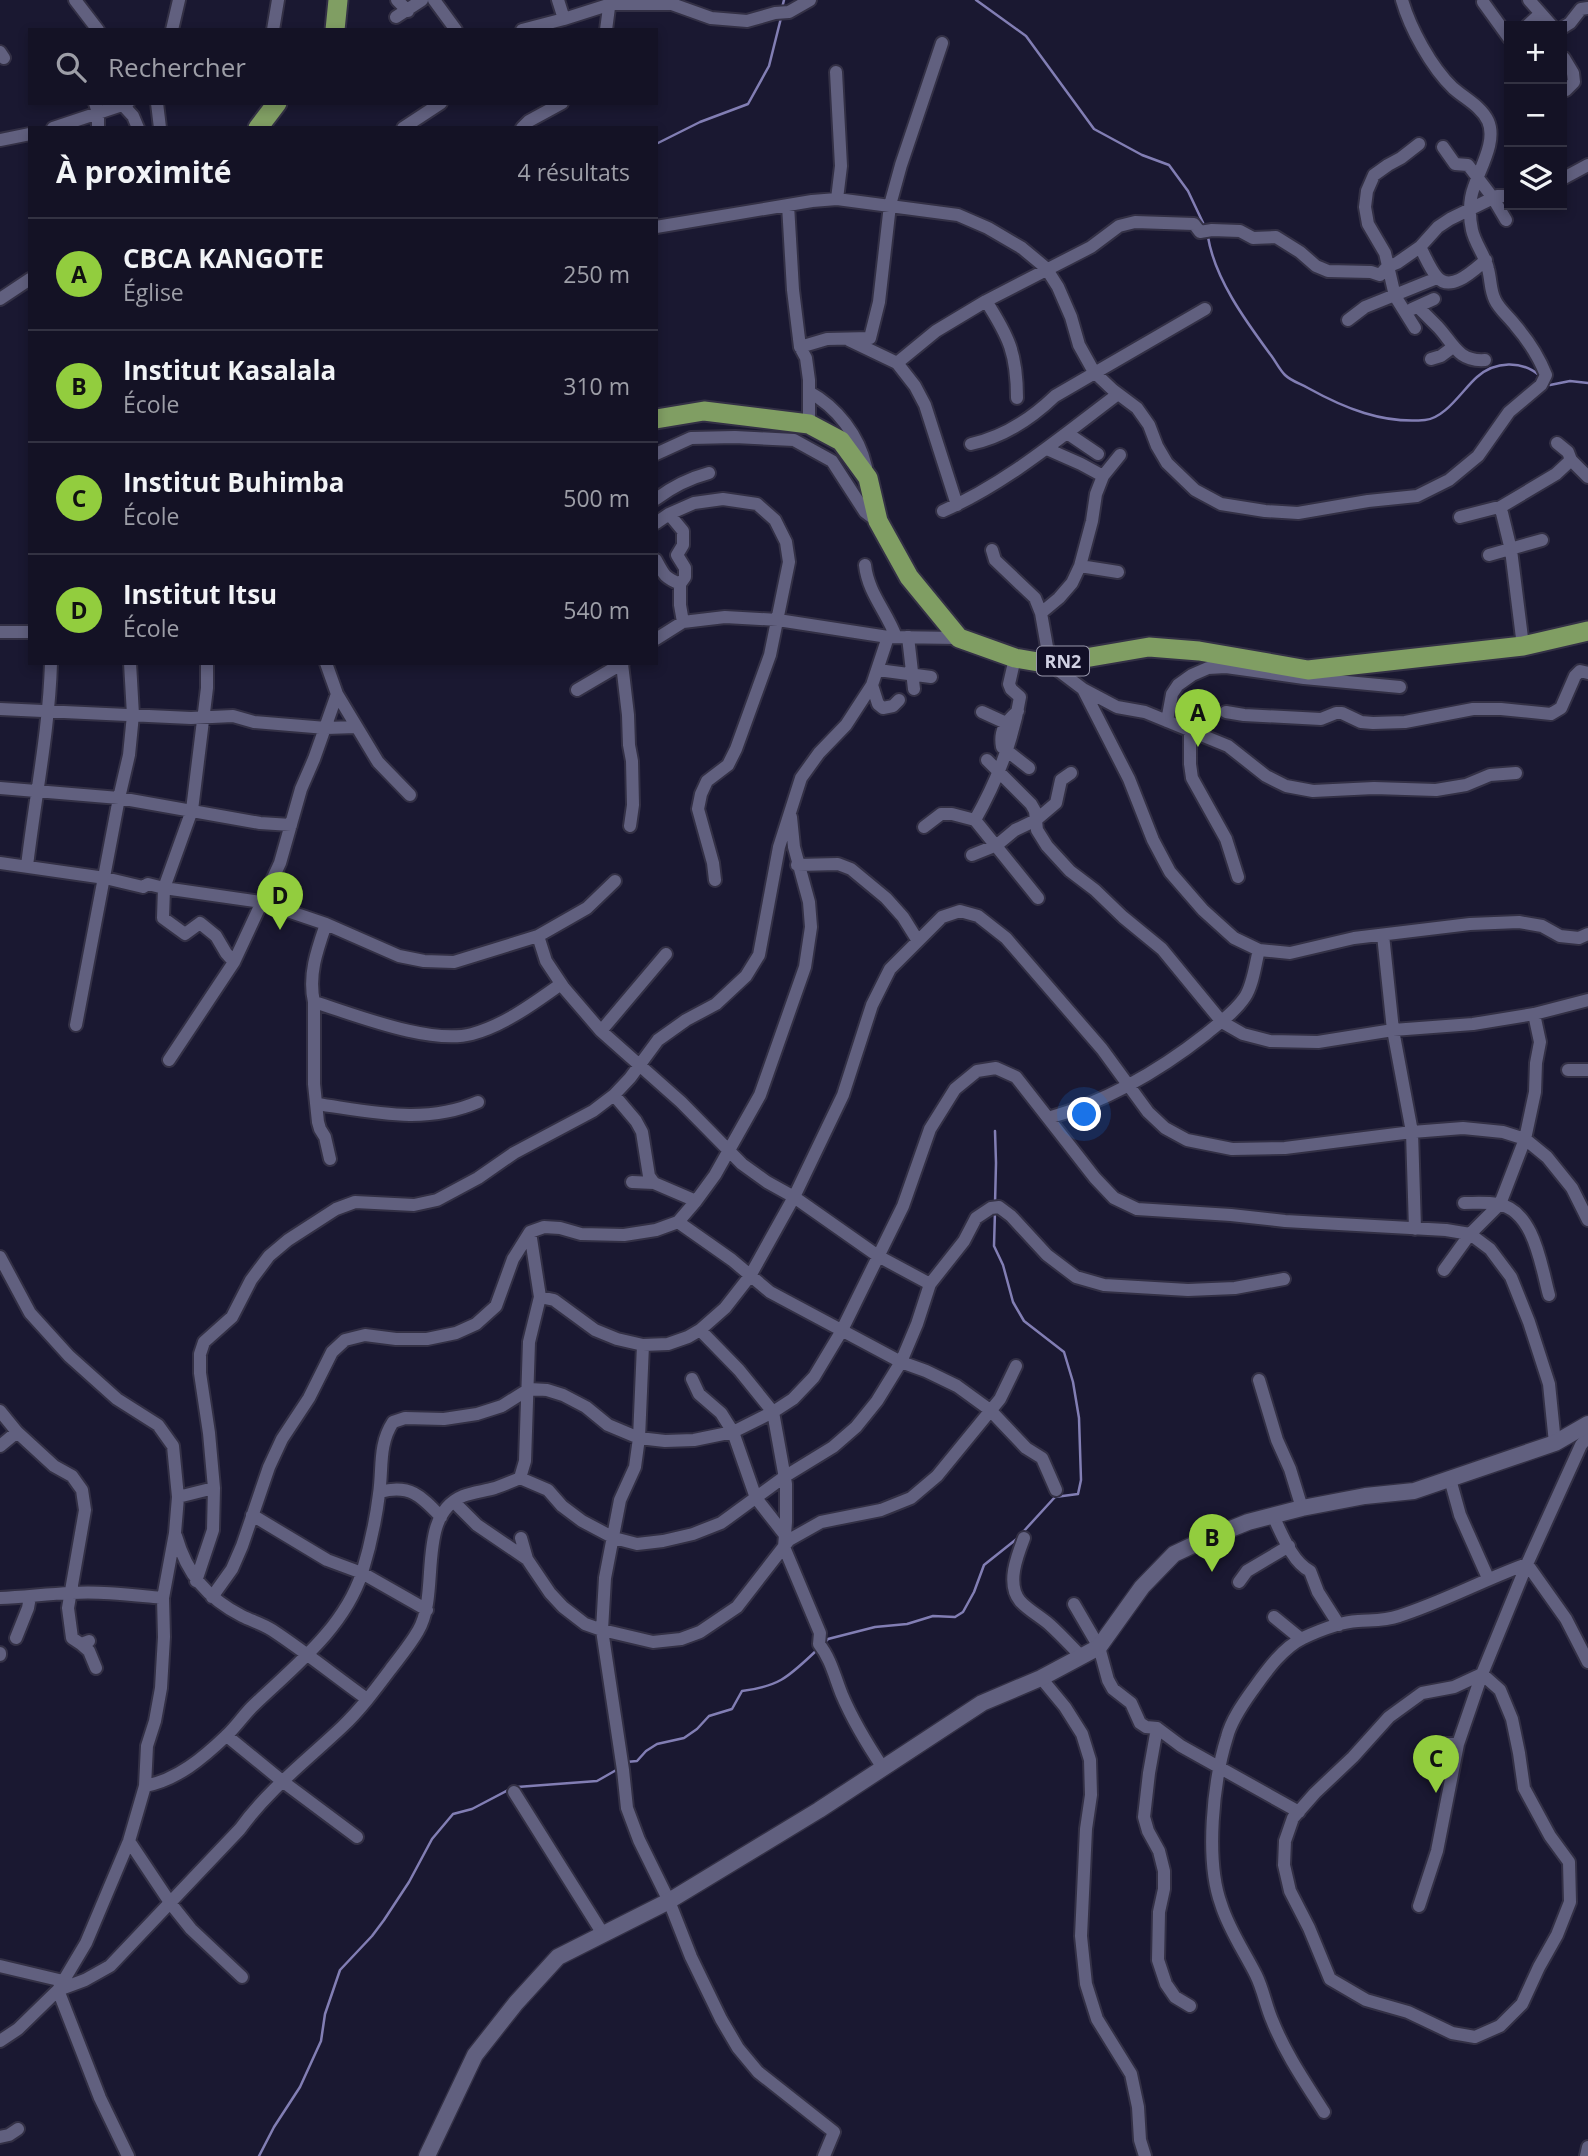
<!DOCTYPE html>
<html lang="fr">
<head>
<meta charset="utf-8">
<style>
  :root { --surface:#141225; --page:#1d1b2d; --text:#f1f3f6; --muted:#9d9ea7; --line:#333242; --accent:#92cd3e }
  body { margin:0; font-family:"Open Sans",sans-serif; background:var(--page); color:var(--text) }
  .controls { position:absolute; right:21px; top:21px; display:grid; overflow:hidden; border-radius:0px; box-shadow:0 4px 10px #0003 }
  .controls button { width:63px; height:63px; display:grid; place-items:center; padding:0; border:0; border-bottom:2px solid var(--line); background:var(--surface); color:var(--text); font:35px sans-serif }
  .you { position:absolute; left:1085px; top:1115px; width:24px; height:24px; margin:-18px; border:5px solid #fff; border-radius:50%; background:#1a73e8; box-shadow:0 0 0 10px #1a73e833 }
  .badge { display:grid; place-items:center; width:46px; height:46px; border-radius:50%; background:var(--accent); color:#111; font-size:23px; font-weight:700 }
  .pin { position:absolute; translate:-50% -58px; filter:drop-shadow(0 2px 4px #0008) }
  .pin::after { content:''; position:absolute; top:37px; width:24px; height:21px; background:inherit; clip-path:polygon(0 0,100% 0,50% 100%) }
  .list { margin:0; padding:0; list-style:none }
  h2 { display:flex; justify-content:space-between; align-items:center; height:91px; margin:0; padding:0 28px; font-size:30px }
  h2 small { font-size:23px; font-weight:400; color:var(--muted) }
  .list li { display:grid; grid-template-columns:46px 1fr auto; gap:21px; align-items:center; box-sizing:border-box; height:112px; padding:0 28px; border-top:2px solid var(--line) }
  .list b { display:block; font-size:26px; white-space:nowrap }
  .list p { margin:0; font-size:23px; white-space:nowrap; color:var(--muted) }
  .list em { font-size:23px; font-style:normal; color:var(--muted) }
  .icon { flex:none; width:38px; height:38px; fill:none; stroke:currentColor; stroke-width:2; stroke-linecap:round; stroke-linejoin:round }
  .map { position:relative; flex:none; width:1588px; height:2156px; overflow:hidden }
  .search { position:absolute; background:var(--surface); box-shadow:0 4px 10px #0003; left:28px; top:28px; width:630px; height:77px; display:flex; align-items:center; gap:18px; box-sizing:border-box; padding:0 24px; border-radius:0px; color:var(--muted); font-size:26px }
  .panel { position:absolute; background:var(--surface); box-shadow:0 4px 10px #0003; left:28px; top:126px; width:630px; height:539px; border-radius:0px }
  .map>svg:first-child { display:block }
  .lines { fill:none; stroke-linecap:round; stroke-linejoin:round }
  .stream { stroke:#827eb4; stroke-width:2.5 }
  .minor-casing { stroke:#333045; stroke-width:16 }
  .tertiary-casing { stroke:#333045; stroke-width:19 }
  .trunk-casing { stroke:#333045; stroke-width:23 }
  .minor { stroke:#61607f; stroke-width:12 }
  .tertiary { stroke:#61607f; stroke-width:16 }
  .trunk { stroke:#809e63; stroke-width:19 }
  .labels { text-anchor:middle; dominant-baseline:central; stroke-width:6; stroke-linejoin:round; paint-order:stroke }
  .shield { fill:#120f27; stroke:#9897ab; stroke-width:2 }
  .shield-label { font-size:18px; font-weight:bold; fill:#d1d1e3 }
</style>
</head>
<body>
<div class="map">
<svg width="1588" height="2156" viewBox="0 0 1588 2156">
  <rect width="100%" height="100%" fill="#1a1831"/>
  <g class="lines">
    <path class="stream" d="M976 0 1026 36 1094 129 1142 155 1169 165 1188 191 1205 227
      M782 8 784 0
      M656 144 700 122 748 104 769 66 781 18
      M1208 237C1215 279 1245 320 1270 354 1275 360 1279 369 1285 375 1291 381 1301 384 1308 388 1344 408 1383 424 1425 420 1446 418 1463 389 1477 377 1495 361 1522 360 1540 376
      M1547 383 1550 385 1570 381 1588 383
      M995 1204 996 1163 995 1131
      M995 1211 994 1246 1003 1265 1013 1302 1024 1321 1064 1352 1073 1382 1079 1418 1081 1480 1078 1494 1055 1497 1023 1532
      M824 1643 828 1639 875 1627 907 1624 933 1616 955 1617 963 1612 974 1592 984 1565 1019 1537
      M626 1762 637 1761 646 1751 657 1744 684 1738 697 1729 709 1716 732 1709 742 1691C781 1686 789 1676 817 1650
      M517 1787 597 1781 618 1769
      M259 2156 274 2127 300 2087 321 2041 325 2014 340 1970 372 1936 384 1920 409 1882 432 1839 453 1814 472 1809 510 1789"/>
    <defs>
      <path id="minor" d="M75 0 98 30
        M397 0 408 11
        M434 0 456 30
        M558 0 564 19
        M1529 0 1552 26
        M1483 2 1509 38
        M396 17 422 0
        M1527 26 1540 14
        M1562 28 1570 23 1581 9 1588 8
        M172 30 179 0
        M273 30 278 0
        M522 30 564 19 611 4H672L711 18 747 21 775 13 789 12 810 0
        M606 30 610 0
        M0 52 4 58
        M836 72 841 166 837 199
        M1562 85 1566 90 1574 82 1573 73 1564 58
        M95 103 98 113V128
        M121 103 133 116 138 128
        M157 103 160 128
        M53 128 128 103
        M403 128 441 103
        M522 128 529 121 562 103
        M0 140 30 134
        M1443 147 1455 164 1468 165 1493 198 1506 220
        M1562 179 1588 165
        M788 205 793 290 800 347 806 358 809 380V424
        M656 227 812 201 837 199 958 215 988 228 1022 248 1046 268 1058 287 1071 317 1079 345 1094 372 1113 390 1137 408 1149 425 1157 446 1167 463 1195 490 1221 504 1265 511 1298 513 1368 501 1417 496 1449 480 1478 456 1509 412 1541 385 1546 375C1539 357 1528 340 1515 325 1509 317 1499 309 1495 300 1490 290 1491 280 1488 269 1485 255 1475 244 1472 230 1469 217 1469 200 1474 187 1480 168 1497 141 1488 121 1481 106 1464 98 1453 88 1431 67 1410 28 1402 0
        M1420 247C1425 256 1430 269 1437 277 1451 293 1474 270 1486 260
        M0 299 30 279
        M986 301C1009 337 1017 354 1017 398
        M1418 307C1424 313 1431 320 1438 327 1453 343 1458 362 1485 360
        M1412 309 1434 299
        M1348 320 1365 307 1437 278
        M1415 328 1395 296 1385 253 1368 224 1365 207 1367 191 1374 175 1388 165 1401 158 1419 144
        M849 340 897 363 915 386 925 405 957 505
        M800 347 827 339 870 338 879 302 890 205 901 165 942 43
        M1431 359 1441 356 1453 347
        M897 363 936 331 986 301 1091 247 1119 226 1135 222 1194 224 1200 232 1212 230 1240 231 1253 238 1276 237 1300 252 1316 266 1328 271 1371 272 1380 275 1387 267 1397 263 1420 247 1438 227 1450 219 1497 196H1509
        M809 392C837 407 859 436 866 467
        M1067 433 1098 454
        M1557 443 1568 452 1571 460 1588 477
        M971 444C1004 437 1031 419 1055 396L1205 309
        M1047 449 1081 464 1103 476
        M656 454 691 438 735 437 794 440 832 461 865 512 877 521
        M656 499C672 487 690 478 709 473
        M1499 508 1556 474 1571 460
        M943 511C1007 483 1062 436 1118 394
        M669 514 683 531V545L677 555 685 568V577L680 584V605L683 622
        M1460 517 1495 508H1499L1502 513 1511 550 1523 646
        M656 523 669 514 694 503 723 499 757 504 775 520 786 542 789 562 770 655 736 749 728 765 707 781 701 794 698 809 713 863 715 880
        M992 550 995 560 1035 598 1041 613 1050 664 1083 689 1129 779 1153 840 1170 872 1203 910 1234 938 1259 950 1290 953 1354 938 1470 924 1519 922 1542 926 1560 936 1579 938 1588 934
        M1489 555 1542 540
        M656 560C664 575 664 577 680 584
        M865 565C868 593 887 612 896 637
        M1080 566 1118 572
        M1041 613 1059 598 1072 583 1080 566 1092 521 1096 494 1103 476 1120 455
        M0 632H30
        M908 637 914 689
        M656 639 683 622 725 617 778 620 888 637 959 638
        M207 663V688L192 810 164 888 163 918 185 934 200 923 216 936 226 953 234 962
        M326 663 337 694 378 762 410 795
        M622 664 628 715 629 745 632 761 633 805 630 826
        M878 670 931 677
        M872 685 878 704 883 708 893 706 899 700
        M1083 689 1117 707 1145 712 1228 746 1266 776 1286 786 1313 791 1374 788 1436 790 1466 785 1490 775 1516 773
        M577 690 623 663
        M0 709 191 718 233 716 254 722 326 728 356 727
        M1018 711C1006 721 999 731 1002 747L1029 768
        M982 712 1006 723
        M1226 712 1244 715 1321 719 1336 713H1342L1361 722 1373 723 1405 722 1473 709H1501L1551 714 1561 708 1575 676 1580 671 1588 673
        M1167 721 1172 694 1178 685 1192 675 1208 668 1226 667 1304 678 1400 687
        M1190 729V764L1192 778 1226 839 1238 877
        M987 760 1031 804 1035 811 1037 830 1047 846 1070 871 1095 890 1123 917 1162 949 1222 1022 1243 1034 1270 1041 1318 1042 1393 1030 1473 1024 1534 1014 1588 1000
        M0 788 119 798 260 823 291 825
        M975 820C997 781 1013 741 1020 697L1011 689 1009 684 1015 658
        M924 827 941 814H952L975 820 1038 898
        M972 855 997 845 1015 830 1036 820 1056 803 1061 780 1071 773
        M0 863 105 878 143 887 148 884 164 888 261 902 326 924 399 956 424 961 454 962 538 936 587 908 615 881
        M797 865 838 864 851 869 886 898 903 917 918 941
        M27 866C35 798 49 731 51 663
        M326 924C317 950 308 975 314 1002V1084L318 1122 320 1129 325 1137 330 1159
        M1383 935 1393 1030 1412 1132 1415 1229
        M538 936 546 961 564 988 601 1031 681 1102 742 1164 767 1182 794 1197 878 1256 930 1284
        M314 1002C356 1015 430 1045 472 1034 505 1025 534 1003 561 984
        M76 1025 119 798 129 755 133 715 130 663
        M601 1031 666 954
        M169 1060 234 962 280 863 301 789 314 759 337 694
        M1568 1070H1588
        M614 1095 636 1121 642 1132 649 1176 654 1183 696 1201
        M317 1104C373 1112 425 1125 478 1102
        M1048 1118C1105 1102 1159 1071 1206 1034 1219 1023 1235 1012 1245 997 1253 985 1255 965 1259 950
        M632 1182 654 1183
        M1464 1203C1475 1203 1487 1202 1497 1204 1534 1209 1541 1266 1549 1295
        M678 1222 732 1260 770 1292 901 1362 926 1371 957 1386 990 1410 1026 1448 1042 1458 1056 1490
        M0 1257 30 1313 69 1356 117 1399 158 1425 173 1446 178 1497 175 1533 163 1598 164 1637 161 1688 155 1721 147 1746 145 1786 129 1841 86 1943 58 1990 18 2029 0 2041
        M1444 1270 1470 1234 1500 1204 1525 1139 1535 1092 1536 1063 1540 1042 1534 1014
        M540 1297 554 1300 595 1330 617 1339 643 1345 668 1344 688 1337 700 1330 725 1308 750 1276 794 1197 843 1095 872 1005 890 969 942 917 960 911 978 916 1006 938 1102 1049 1148 1112 1165 1128 1187 1140 1232 1149 1285 1148 1412 1132 1463 1128 1503 1132 1525 1139 1547 1157 1572 1188 1588 1220
        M700 1330 739 1370 773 1412 786 1484V1522L784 1547 820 1633 819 1644C831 1659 835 1678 842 1695 853 1721 867 1744 883 1768
        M643 1345 639 1438 635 1467 620 1500 605 1578 602 1630 623 1770 627 1808 639 1840 669 1901 691 1957 721 2019 738 2048 758 2072 834 2132 824 2156
        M692 1379 699 1394 721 1413 733 1432 756 1498 785 1535
        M1259 1380 1277 1440 1290 1469 1302 1508
        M0 1411 17 1432 54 1466 72 1476 82 1490 85 1510 68 1608 72 1638 81 1644 89 1641
        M0 1446 17 1432
        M520 1478 525 1461 529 1342 540 1297 530 1232
        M1450 1479 1460 1515 1488 1578
        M380 1492C410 1484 421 1496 441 1517
        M178 1497 214 1488
        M454 1502 477 1525 527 1559
        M252 1515 327 1560 362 1573 427 1610
        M1273 1516C1282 1534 1292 1562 1310 1571L1318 1592 1339 1625
        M176 1536C187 1574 207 1598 242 1616 252 1621 263 1624 272 1630 304 1651 335 1676 367 1699
        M521 1538 527 1559 550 1593 563 1607 585 1624 602 1630 653 1642 681 1639 700 1632 737 1607 789 1540 821 1522 881 1510 911 1498 937 1476 1000 1399 1016 1366
        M1024 1538C1017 1556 1006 1584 1020 1601 1028 1610 1041 1617 1050 1625 1061 1635 1071 1646 1081 1656
        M196 1581 213 1530 214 1488 209 1433 200 1373V1354L204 1342 232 1317 251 1280 269 1256 288 1240 336 1209 355 1202 414 1205 437 1200 478 1178 514 1153 593 1111 614 1095 630 1078 658 1040 686 1020 716 1004 746 976 759 955 779 847 801 778 819 753 846 725 872 685 888 637
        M1239 1582 1247 1571 1289 1546
        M212 1597 232 1569 242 1546 269 1467 282 1439 309 1398 332 1352 345 1340 365 1335 396 1339H427L456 1333 476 1324 496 1306 513 1259 530 1232 544 1227 560 1228 581 1234 624 1235 656 1230 678 1222 696 1201 715 1175 760 1095 805 967 811 927 809 902 794 847 791 817
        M0 1598C24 1597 47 1594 71 1593 101 1591 132 1595 163 1598
        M1074 1604 1099 1647 1108 1680 1113 1689 1131 1703 1140 1723 1146 1727 1157 1728 1181 1746 1299 1812
        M1274 1617 1301 1639
        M16 1638 28 1608 30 1597
        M81 1644 89 1651 96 1668
        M0 1653V1655
        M1482 1674 1500 1690 1512 1719 1519 1753 1524 1788 1550 1836 1569 1862 1570 1902 1557 1935 1539 1967 1522 2004 1500 2026 1475 2037 1452 2033 1408 2012 1366 2000 1330 1979 1309 1928 1290 1891 1284 1865 1285 1841 1293 1818 1315 1793 1353 1757 1389 1717 1422 1693 1454 1687Z
        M1041 1678 1065 1707 1082 1734 1090 1760 1091 1795 1086 1829 1081 1936 1086 1984 1097 2019 1131 2074 1138 2107 1140 2140 1145 2156
        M1157 1728 1149 1773 1144 1817 1148 1831 1159 1851 1164 1871V1889L1159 1912 1158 1960 1166 1984 1175 1997 1190 2006
        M227 1736 282 1781 357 1837
        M1432 1744H1458
        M145 1786C177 1780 203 1758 226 1736 237 1726 244 1714 255 1704 295 1666 344 1628 362 1573 369 1550 376 1518 379 1494 383 1468 378 1445 393 1422L405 1418 444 1419 477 1414 502 1406 529 1389 547 1390 563 1395 586 1407 608 1425 639 1438 665 1441 694 1440 733 1432 773 1412 793 1399 814 1377 841 1332 903 1206 930 1129 955 1089 977 1071 996 1068 1016 1077 1095 1178 1114 1198 1137 1209 1231 1215 1285 1221 1446 1230 1470 1234 1490 1249 1511 1277 1529 1322 1549 1384 1555 1443
        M514 1792 603 1934
        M129 1841 171 1904 191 1929 242 1977
        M1419 1906 1437 1851 1458 1744 1482 1674 1527 1564 1581 1445 1588 1437
        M0 1966 63 1981
        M1324 2112C1305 2082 1285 2053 1272 2020 1266 2006 1263 1989 1256 1975 1244 1951 1229 1930 1221 1904 1205 1860 1213 1782 1227 1737 1231 1721 1242 1705 1252 1691 1265 1673 1282 1648 1303 1638 1318 1631 1341 1622 1358 1621 1373 1620 1385 1621 1399 1616 1443 1602 1483 1580 1527 1564L1566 1619 1588 1662
        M0 2137 9 2135 18 2129
        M128 2156 100 2098 58 1990 85 1980 110 1966 240 1829C268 1790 306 1761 342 1727 360 1710 375 1690 390 1670 399 1658 410 1645 418 1631 441 1593 415 1516 463 1496 473 1492 485 1491 495 1488 503 1485 511 1482 520 1478L548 1490 562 1506 582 1521 614 1538 637 1544 663 1541 693 1534 721 1523 784 1477 833 1447 856 1427 877 1401 901 1362 917 1324 930 1284 964 1241 976 1218 991 1208 999 1207 1011 1216 1047 1255 1076 1277 1104 1285 1188 1290 1235 1288 1284 1279
        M1586 2156 1588 2147"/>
      <path id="tertiary" d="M427 2156 475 2055 516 2003 558 1957 669 1901 819 1810 982 1703 1041 1678 1099 1647 1142 1587 1174 1554 1208 1538 1248 1522 1302 1508 1365 1496 1414 1491 1555 1443 1588 1424"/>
      <path id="trunk" d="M335 30 338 0
        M258 128 277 103
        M656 419 704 411 809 424 841 441 868 478 878 521 909 577 959 638 1015 658 1050 664 1149 647 1199 651 1308 670 1523 646 1588 631"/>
    </defs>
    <use href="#minor" class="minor-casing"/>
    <use href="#tertiary" class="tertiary-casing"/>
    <use href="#trunk" class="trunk-casing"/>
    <use href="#minor" class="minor"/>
    <use href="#tertiary" class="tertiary"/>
    <use href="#trunk" class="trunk"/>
  </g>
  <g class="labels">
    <rect class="shield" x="1037" y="646.5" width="52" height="29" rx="5"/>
    <g class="shield-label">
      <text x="1063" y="661">RN2</text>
    </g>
  </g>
</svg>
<div class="controls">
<button>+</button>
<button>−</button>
<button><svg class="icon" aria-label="layers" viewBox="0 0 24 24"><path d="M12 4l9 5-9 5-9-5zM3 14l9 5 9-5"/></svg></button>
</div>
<div class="you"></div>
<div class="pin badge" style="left:1198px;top:747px">A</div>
<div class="pin badge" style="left:1212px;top:1572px">B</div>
<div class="pin badge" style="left:1436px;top:1793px">C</div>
<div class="pin badge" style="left:280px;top:930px">D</div>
<div class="search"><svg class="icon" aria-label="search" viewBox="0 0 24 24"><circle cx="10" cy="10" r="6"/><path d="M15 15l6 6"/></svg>Rechercher</div>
<section class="panel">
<h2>À proximité<small>4 résultats</small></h2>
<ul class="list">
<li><span class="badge">A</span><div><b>CBCA KANGOTE</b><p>Église</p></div><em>250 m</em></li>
<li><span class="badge">B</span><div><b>Institut Kasalala</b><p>École</p></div><em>310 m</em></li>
<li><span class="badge">C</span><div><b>Institut Buhimba</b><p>École</p></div><em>500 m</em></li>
<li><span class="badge">D</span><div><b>Institut Itsu</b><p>École</p></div><em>540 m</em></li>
</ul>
</section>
</div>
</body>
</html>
